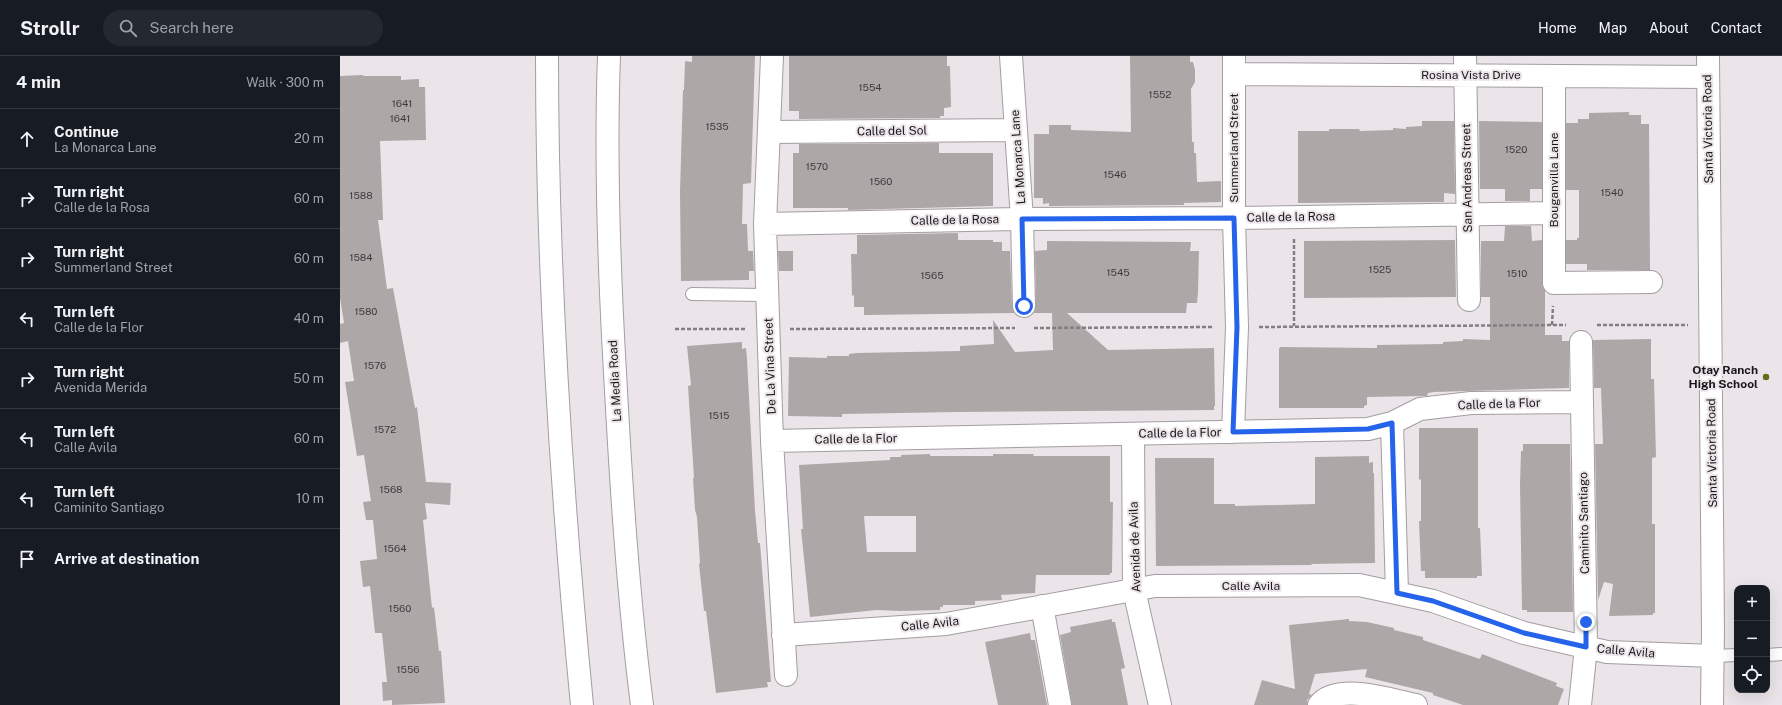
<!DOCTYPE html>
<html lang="en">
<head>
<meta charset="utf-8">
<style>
  :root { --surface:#171b24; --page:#242831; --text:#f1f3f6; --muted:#9ea1a6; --line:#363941 }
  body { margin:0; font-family:"Public Sans",sans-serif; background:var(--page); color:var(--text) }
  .controls { position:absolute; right:12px; bottom:12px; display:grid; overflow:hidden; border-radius:8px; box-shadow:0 4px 16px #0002 }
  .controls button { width:36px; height:36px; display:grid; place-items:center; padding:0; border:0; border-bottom:1px solid var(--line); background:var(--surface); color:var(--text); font:20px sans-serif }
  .stop { position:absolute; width:12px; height:12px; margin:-9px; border:3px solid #2563eb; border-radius:50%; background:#fff }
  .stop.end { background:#2563eb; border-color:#fff; box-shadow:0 1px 4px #0008 }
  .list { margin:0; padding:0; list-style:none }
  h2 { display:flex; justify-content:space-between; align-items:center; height:52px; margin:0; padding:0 16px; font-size:17px }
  h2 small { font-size:13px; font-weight:400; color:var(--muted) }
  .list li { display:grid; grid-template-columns:26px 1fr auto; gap:12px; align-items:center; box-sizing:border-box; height:60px; padding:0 16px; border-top:1px solid var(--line) }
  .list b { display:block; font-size:15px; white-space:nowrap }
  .list p { margin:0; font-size:13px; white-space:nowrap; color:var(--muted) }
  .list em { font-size:13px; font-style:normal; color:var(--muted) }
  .icon { flex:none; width:22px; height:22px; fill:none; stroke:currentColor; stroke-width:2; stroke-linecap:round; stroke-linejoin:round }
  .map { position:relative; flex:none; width:1442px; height:649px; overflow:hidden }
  header { display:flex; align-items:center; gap:24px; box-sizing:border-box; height:56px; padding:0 20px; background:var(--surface); border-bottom:1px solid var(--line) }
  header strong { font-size:19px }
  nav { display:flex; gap:22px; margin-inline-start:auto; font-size:14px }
  .search { width:280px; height:36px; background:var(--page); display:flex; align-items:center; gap:10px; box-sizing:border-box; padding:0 14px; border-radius:22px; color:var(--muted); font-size:15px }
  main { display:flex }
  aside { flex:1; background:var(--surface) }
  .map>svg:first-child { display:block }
  .building { fill:#aea7a8; fill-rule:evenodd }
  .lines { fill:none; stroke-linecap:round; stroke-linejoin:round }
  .service-casing { stroke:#a39da1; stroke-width:14 }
  .minor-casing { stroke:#a39da1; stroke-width:24 }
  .tertiary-casing { stroke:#a39da1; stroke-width:24 }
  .secondary-casing { stroke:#a39da1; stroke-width:24 }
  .path { stroke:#827e81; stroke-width:2.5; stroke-dasharray:4 2; stroke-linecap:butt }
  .service { stroke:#fff; stroke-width:12 }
  .minor { stroke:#fff; stroke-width:22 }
  .tertiary { stroke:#fff; stroke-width:22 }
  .secondary { stroke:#fff; stroke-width:22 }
  .route { stroke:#2563eb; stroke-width:5 }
  .poi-dot { fill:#626f1a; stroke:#ebe5e9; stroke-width:1.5 }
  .labels { text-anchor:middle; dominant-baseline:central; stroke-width:4; stroke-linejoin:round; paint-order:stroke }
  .number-label { font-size:10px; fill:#3e3b3d }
  .street-label { font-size:12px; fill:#191719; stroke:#ebe5e9 }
  .poi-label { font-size:12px; font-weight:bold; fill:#191719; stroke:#ebe5e9; text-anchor:end }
</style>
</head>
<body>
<header>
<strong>Strollr</strong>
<div class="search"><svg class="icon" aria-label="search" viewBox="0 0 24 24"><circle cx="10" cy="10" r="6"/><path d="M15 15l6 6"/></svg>Search here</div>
<nav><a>Home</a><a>Map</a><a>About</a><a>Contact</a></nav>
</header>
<main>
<aside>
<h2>4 min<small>Walk · 300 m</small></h2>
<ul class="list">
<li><svg class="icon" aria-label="ahead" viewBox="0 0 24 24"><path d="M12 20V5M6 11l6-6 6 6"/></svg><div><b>Continue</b><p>La Monarca Lane</p></div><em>20 m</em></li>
<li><svg class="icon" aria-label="right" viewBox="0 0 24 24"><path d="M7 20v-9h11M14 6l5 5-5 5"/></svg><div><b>Turn right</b><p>Calle de la Rosa</p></div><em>60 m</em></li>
<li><svg class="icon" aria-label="right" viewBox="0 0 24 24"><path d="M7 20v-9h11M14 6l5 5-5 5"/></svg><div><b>Turn right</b><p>Summerland Street</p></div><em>60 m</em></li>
<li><svg class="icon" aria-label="left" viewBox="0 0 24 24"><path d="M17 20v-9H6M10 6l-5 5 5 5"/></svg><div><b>Turn left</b><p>Calle de la Flor</p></div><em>40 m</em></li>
<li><svg class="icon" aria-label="right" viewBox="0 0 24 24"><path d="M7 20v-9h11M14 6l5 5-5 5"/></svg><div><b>Turn right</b><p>Avenida Merida</p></div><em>50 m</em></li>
<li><svg class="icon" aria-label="left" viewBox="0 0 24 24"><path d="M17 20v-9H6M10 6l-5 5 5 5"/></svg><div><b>Turn left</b><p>Calle Avila</p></div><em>60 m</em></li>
<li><svg class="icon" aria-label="left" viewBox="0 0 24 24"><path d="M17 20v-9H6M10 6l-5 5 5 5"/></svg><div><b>Turn left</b><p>Caminito Santiago</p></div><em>10 m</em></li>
<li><svg class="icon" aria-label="arrive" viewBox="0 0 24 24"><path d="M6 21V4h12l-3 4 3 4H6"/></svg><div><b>Arrive at destination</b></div></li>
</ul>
</aside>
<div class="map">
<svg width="1442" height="649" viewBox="0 0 1442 649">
  <rect width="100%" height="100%" fill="#ebe5e9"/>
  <path class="building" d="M352 0H415L411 127 403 128 402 168H407L408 195H413L414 215H409V224L341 225 340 136 343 34H344L345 5 352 6Z
    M449 0H607V10H610L611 51 604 52V60H600V62L459 63V55H449Z
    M790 0H850V6H853L855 14V26L851 33 852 86H854V97H856L857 126 881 125V146L844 147V149L709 150V147L703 148V142H694V78H709V69H731V74L791 76Z
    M23 19V20H61V24L79 23V31H85L86 84 40 85 43 164H38L47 233 53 232 75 352 77 351 86 426 111 427 110 449 85 447 87 463 83 464 92 552 94 551 99 595H101L105 647 52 649V644L43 645 42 626H47L42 577H35L30 530 23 531 20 505 37 503 33 464H26L23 446 31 445 24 399 17 400 5 326 14 325 8 285 0 287V268L4 267 0 242V20Z
    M1289 56V59H1301V68H1309L1310 214H1247V208H1226V184H1237V182H1239V134H1226V67H1238V63H1249V57Z
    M1082 65H1114L1115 138 1104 137V146L958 147V75H989V73H1019L1020 75 1053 74V72L1066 73V71L1082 70Z
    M1139 65 1202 66V133H1190V145H1165V133H1140Z
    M599 87V97H653V150L508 154V152H453V97H459V88Z
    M1165 170H1191L1192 185 1202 184V227L1205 235V279H1222V285H1229V332L1094 336 1088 337 1087 340H1083L1027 341V349L1024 350V352H939V293L940 291 1037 292V289L1103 288V286L1123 285V283L1150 284V241H1141V185H1164Z
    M618 177V184H653V186H662V195H670L672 250 674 257 524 259V251H514V239L512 240 511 198H517V179Z
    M1115 184 1116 241 964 242V185Z
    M707 185 851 186 850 195H859L858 236 857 247H847L846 257H727L768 294 874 292 875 350H874V354L617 356 502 358V361L448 360 449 301 487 302V300H509V298L517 297 620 295V290L654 288 653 264 675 296 713 294 712 257H694L696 250 695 195 707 194Z
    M438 195H453V215H439Z
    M1311 283V323H1314L1316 401 1312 402V468H1315V557H1313V559L1269 560 1273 528 1264 526 1258 544 1255 388H1263L1261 332H1254L1253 284Z
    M402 286V293L406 292 407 303 415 455 418 487H420L431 626H427L428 631 376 637 366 555H364L359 508 360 507 357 461 355 454 353 422H354L348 330 351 329 347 290Z
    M1079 372H1138V472H1140L1142 520H1137V522H1085V515H1081L1079 465H1081V423L1079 424Z
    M1183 388H1230L1233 556H1187V554H1182L1180 428 1181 395H1183Z
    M590 398V400H653V398H694L693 400H770V446H773L772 517H770V519H696L695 537 661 539 662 544 635 545V549H603V551H600V554L561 555 536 554 470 561 461 473H463L459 409 550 404V401H561V399ZM524 460H576V496H527Z
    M1029 400V407L1033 406V417H1034L1035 507 972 508 971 509 816 510 815 402H874V448H895V450L975 448V401Z
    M772 563V566H775L785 612 781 613 788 649H732L720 579 731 576 730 571Z
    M1009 563V565L1027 566 1054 572V574L1083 581V584L1140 603 1142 598 1217 627 1216 630 1224 633 1218 649H1123L1093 639V637L1025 621 1027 613 975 618 969 638 972 639 967 644V649H914L922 624 955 633 949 569Z
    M690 577 691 584H695L707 649H658L645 586Z"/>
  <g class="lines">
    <defs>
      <path id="service" d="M352 238 427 239
        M1427 599 1442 598
        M1374 600 1397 599"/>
      <path id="minor" d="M432 0 425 168 432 385 446 619
        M671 0 682 163 684 250
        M1125 0 1129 244
        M894 18 1368 21
        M1214 20V227L1311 226
        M429 76 676 74
        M425 168 682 163 894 162 1214 157
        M1052 367 1057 537
        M893 376 897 271 894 162V0
        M793 378 794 534 820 649
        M432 385 1028 373 1052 367 1080 353 1131 347 1242 346
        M702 550 720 649
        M443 579 606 568 815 530 1019 529 1093 545 1184 577 1267 596 1374 600
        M979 649C997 626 1051 644 1076 649
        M1240 649 1246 591 1241 286"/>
      <path id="tertiary" d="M1368 0 1373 575 1372 649"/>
      <path id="secondary" d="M207 0C207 217 221 433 242 649
        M269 0C265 105 269 212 275 317 281 428 288 539 302 649"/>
    </defs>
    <use href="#service" class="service-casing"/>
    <use href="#minor" class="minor-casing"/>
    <use href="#tertiary" class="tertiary-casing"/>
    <use href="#secondary" class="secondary-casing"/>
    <path class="path" d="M954 183V270
      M1212 269 1213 250
      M1257 269H1348
      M919 271 1226 269
      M694 272 873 271
      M335 273H406
      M450 273 675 272"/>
    <use href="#service" class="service"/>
    <use href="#minor" class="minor"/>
    <use href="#tertiary" class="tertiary"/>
    <use href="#secondary" class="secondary"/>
  </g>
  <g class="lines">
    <path class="route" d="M684 250 682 163 894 162 897 271 893 376 1028 373 1052 367 1057 537 1093 545 1184 577 1246 591V566"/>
  </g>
  <circle class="poi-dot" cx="1426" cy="321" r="4"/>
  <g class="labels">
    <g class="number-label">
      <text x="530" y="31">1554</text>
      <text x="820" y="38">1552</text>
      <text x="62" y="47">1641</text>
      <text x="60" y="62">1641</text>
      <text x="377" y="70">1535</text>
      <text x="1176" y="93">1520</text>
      <text x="477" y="110">1570</text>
      <text x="775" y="118">1546</text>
      <text x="541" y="125">1560</text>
      <text x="1272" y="136">1540</text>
      <text x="21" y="139">1588</text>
      <text x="21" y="201">1584</text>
      <text x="1040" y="213">1525</text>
      <text x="778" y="216">1545</text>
      <text x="1177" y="217">1510</text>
      <text x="592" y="219">1565</text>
      <text x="26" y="255">1580</text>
      <text x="35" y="309">1576</text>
      <text x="379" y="359">1515</text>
      <text x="45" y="373">1572</text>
      <text x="51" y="433">1568</text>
      <text x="55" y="492">1564</text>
      <text x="60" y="552">1560</text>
      <text x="68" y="613">1556</text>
    </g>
    <g class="street-label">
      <text x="1131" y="19">Rosina Vista Drive</text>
      <text transform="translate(1368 73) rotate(-91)">Santa Victoria Road</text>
      <text transform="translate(552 75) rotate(-1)">Calle del Sol</text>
      <text transform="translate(894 92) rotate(-90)">Summerland Street</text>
      <text transform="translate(678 101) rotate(-94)">La Monarca Lane</text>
      <text transform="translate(1127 122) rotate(-91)">San Andreas Street</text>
      <text transform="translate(1214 124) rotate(-90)">Bouganvilla Lane</text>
      <text transform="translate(951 161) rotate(-1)">Calle de la Rosa</text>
      <text transform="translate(615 164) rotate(-1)">Calle de la Rosa</text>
      <text transform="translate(430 310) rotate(-92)">De La Vina Street</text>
      <text transform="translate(275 325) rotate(-93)">La Media Road</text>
      <text transform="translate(1159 348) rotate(-2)">Calle de la Flor</text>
      <text transform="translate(840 377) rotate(-1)">Calle de la Flor</text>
      <text transform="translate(516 383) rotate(-1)">Calle de la Flor</text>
      <text transform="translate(1372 397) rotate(-91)">Santa Victoria Road</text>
      <text transform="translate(1244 467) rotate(-91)">Caminito Santiago</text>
      <text transform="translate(795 491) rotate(-92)">Avenida de Avila</text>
      <text x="911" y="530">Calle Avila</text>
      <text transform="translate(590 568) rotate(-6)">Calle Avila</text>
      <text transform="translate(1286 595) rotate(5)">Calle Avila</text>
    </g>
    <g class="poi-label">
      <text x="1418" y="314">Otay Ranch<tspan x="1418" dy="14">High School</tspan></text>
    </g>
  </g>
</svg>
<div class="controls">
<button>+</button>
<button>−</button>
<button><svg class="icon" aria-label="locate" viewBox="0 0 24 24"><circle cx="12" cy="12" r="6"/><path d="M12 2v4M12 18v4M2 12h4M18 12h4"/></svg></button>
</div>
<div class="stop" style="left:684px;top:250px"></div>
<div class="stop end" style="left:1246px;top:566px"></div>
</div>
</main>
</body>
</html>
